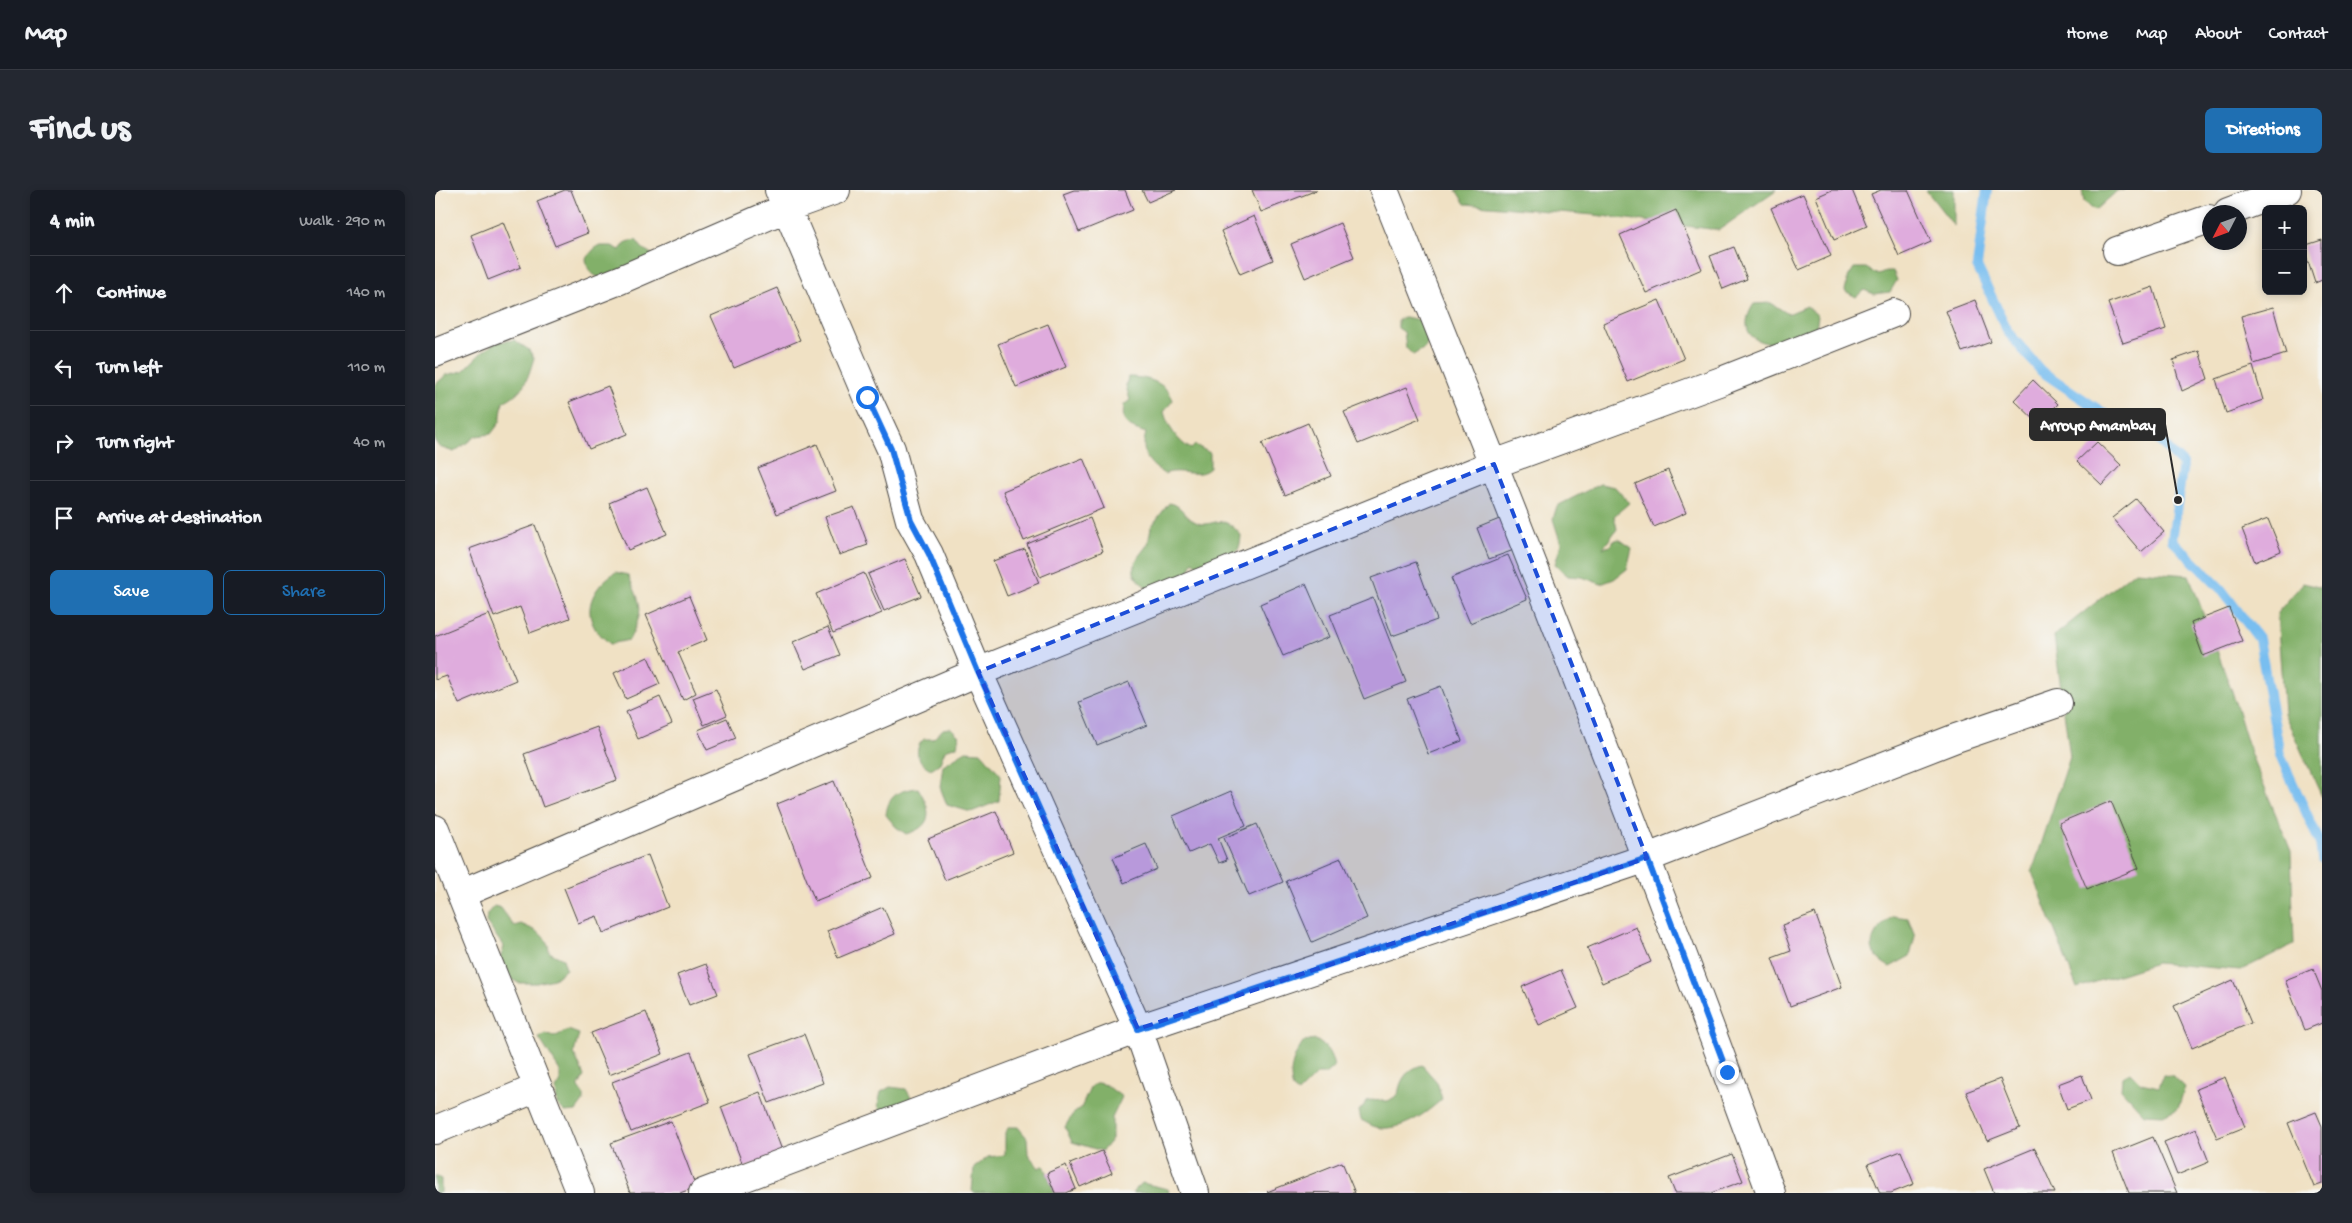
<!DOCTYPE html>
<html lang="en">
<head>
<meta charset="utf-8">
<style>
  :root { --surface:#171b24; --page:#242831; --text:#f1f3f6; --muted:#9ea1a6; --line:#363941; --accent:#1f6fb2 }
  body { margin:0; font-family:"Gochi Hand",sans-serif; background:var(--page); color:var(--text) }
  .controls { position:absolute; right:15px; top:15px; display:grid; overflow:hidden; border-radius:8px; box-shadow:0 2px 8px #0003 }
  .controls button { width:45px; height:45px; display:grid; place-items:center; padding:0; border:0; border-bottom:1px solid var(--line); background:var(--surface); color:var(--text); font:25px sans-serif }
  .compass { position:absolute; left:1767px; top:15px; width:45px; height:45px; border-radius:50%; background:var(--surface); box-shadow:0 2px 8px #0003; rotate:228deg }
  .stop { position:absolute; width:15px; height:15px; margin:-11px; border:4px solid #1a73e8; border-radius:50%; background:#fff }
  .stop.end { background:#1a73e8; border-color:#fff; box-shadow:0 1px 5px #0008 }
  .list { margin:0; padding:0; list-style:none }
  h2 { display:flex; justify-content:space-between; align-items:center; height:65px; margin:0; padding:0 20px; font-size:21px }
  h2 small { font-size:16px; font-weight:400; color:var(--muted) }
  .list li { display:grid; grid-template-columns:32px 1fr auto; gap:15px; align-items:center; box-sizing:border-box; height:75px; padding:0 20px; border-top:1px solid var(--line) }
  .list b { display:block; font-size:19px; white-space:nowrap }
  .list em { font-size:16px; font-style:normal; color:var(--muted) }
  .actions { display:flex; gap:10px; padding:15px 20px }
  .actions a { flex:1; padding:11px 0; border:1px solid var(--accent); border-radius:8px; text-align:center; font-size:18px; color:var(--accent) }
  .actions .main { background:var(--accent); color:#fff }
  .icon { flex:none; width:28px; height:28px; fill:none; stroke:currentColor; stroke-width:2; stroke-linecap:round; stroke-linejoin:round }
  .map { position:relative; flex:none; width:1887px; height:1003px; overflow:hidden; border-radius:8px }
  header { display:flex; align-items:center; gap:30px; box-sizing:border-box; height:70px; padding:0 25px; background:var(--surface); border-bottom:1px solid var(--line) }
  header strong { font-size:24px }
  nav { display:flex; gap:28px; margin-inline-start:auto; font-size:18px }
  .intro { display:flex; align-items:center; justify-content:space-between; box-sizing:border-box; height:120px; padding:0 30px }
  h1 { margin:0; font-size:35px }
  .button { padding:12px 22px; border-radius:8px; background:var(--accent); color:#fff; font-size:18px; font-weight:700 }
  main { display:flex; gap:30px; padding:0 30px }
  aside { flex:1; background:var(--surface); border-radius:8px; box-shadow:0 2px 8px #0003 }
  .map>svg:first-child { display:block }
  .forest { fill:#82b069; stroke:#566e4a }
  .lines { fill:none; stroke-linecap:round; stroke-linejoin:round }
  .stream { stroke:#78bef0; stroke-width:10 }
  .building { fill:#dfacdd }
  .minor-casing { stroke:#494642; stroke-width:30 }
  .minor { stroke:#fff; stroke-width:28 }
  .route { stroke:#1a73e8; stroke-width:6 }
  .marked { fill:#1d4ed8; fill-opacity:0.2; stroke:#1d4ed8; stroke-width:4; stroke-dasharray:10 6; stroke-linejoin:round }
  .leader { fill:none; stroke:#2b2b2b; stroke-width:2 }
  .callout-dot { fill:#2b2b2b; stroke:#f6f6f2; stroke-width:2 }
  .callout { fill:#2b2b2b; stroke:#2b2b2b; stroke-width:2 }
  .callout-label { font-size:16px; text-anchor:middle; font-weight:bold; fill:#fff }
</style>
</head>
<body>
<header>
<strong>Map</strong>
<nav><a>Home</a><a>Map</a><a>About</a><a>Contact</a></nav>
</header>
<div class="intro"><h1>Find us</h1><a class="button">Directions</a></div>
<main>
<aside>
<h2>4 min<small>Walk · 290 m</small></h2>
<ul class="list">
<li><svg class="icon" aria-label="ahead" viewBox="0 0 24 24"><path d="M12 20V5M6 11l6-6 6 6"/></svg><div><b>Continue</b></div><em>140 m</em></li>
<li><svg class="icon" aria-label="left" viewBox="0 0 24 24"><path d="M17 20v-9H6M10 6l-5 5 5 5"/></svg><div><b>Turn left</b></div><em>110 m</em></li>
<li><svg class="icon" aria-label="right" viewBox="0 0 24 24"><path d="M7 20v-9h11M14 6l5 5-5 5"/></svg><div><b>Turn right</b></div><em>40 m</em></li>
<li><svg class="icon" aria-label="arrive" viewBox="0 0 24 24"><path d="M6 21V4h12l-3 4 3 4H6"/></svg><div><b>Arrive at destination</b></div></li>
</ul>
<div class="actions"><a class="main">Save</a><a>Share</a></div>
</aside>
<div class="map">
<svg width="1887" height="1003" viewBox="0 0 1887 1003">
  <rect width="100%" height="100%" fill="#f6f6f2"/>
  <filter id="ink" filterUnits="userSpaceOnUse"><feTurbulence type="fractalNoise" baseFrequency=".02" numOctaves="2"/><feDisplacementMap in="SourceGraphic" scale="10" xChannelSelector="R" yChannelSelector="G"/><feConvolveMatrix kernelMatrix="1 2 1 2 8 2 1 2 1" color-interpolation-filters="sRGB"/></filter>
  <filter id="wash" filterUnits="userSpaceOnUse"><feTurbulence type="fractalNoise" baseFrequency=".0096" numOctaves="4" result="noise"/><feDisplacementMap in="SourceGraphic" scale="20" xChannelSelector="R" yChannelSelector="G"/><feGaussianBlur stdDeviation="1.12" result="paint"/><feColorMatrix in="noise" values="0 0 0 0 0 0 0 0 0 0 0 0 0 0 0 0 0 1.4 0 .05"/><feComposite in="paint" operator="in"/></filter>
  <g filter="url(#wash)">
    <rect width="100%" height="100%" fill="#f0e1c4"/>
    <path class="forest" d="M1021 0H1341L1284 40 1159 25 1030 14Z
      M1491 0H1519V36Z
      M1647 0H1689L1682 1 1661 20 1649 12Z
      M201 50 207 58 220 66 167 89C156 84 152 81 151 68L162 56H177L185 60 191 52Z
      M1419 78H1431L1443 85 1453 81H1458L1462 90 1455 102 1439 104 1429 100 1421 107 1410 101 1412 89Z
      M1336 113 1353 124 1372 116 1383 126 1379 151 1363 157C1359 155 1353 151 1348 150 1343 150 1338 154 1332 153 1308 149 1308 130 1319 114Z
      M970 127 991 131 998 140 990 158 978 165 971 158 969 142 963 138V130Z
      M79 150 94 160 99 168C92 190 90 201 68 212L65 232 56 244 41 246 19 262 4 257 0 251V195L11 185 28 181 47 162 62 152Z
      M693 187C712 187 731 192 738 210L729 222C733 237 743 252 756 259L760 255 775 263V278C762 290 746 277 729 284 713 273 705 264 711 243 693 237 686 235 689 215L695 210 691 196Z
      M1165 294 1180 297 1194 313 1179 326 1182 339 1168 358 1175 356 1178 351 1184 349 1197 358 1192 379 1179 389 1166 394 1147 387 1133 386 1120 374 1126 354 1118 329 1122 316Z
      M734 313C746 314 749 326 759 331 777 342 783 318 806 345 805 371 791 371 770 380L758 371 752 387 715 400 705 392 699 383V376L703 367 713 354 716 337Z
      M1700 381 1754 385 1797 501 1816 565 1856 661 1859 754 1806 780 1721 773 1642 798 1597 682 1635 567 1619 446Z
      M181 382 193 385C207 416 210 419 194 450L175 454C171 450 165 445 161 440 146 417 161 394 181 382Z
      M1868 393 1887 398V607L1849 523 1842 423Z
      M516 538 524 546 522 556 510 560 505 573 496 579C483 573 477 560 489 549H498L508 539Z
      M531 561 546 562 566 585 564 611 536 622 512 615 505 597 508 575Z
      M483 598C496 619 500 636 471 644L461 637 451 625C453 605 464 600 483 598Z
      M59 716 66 718 79 736 86 734C99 740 114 745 114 762L128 769 131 779 119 789 101 793H83L71 785 65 769 69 757 51 732 52 724Z
      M1458 726 1473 728 1480 746 1475 766 1455 777C1426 762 1436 742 1458 726Z
      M133 840 144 844 139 863 149 886 143 898 149 905V910L141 921 130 922 122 914 121 899 125 893V881L104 848 110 844 119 847Z
      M881 850C893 858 896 863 899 877L891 884H882L863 903 858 899C853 881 858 867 868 852Z
      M987 875 1002 892 1007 909C991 924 964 943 941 937 936 936 931 932 926 930L924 921 933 910 953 911 963 905C965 890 971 880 987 875Z
      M1695 882 1706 893 1724 897 1728 885 1738 886 1750 897 1743 918 1728 925 1709 924 1686 899 1687 887Z
      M663 893 671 895 687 907 677 928V949L667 961 637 952 630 937 637 925 646 918 656 896Z
      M455 897 471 899 478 911 449 928 443 915 446 902Z
      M574 937H583L592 948 593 964 604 978 609 975 620 1003H539L537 1001 539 978 553 967 570 965V943Z
      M0 986 6 989V1003H0Z
      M707 993 733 999 734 1003H697Z"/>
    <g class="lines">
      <path class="stream" d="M1552 0 1542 76 1573 142 1606 181 1673 226 1715 242 1748 274 1737 350 1786 399 1824 449 1845 565 1885 653 1887 668"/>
    </g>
    <g id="blocks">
      <path class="building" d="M130 0H136L153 43 120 56 102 11Z
        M639 0H690L698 20 644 42 628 4Z
        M707 0H741L713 12Z
        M817 0H882L826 22Z
        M1397 0H1417L1432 36 1399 50 1381 7Z
        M1446 0H1473L1496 52 1464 66 1436 4Z
        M1368 4 1396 66 1364 80 1336 18Z
        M1241 20 1267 79 1211 103 1185 45Z
        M819 26 838 70 805 84 786 41Z
        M68 32 86 77 53 90 36 45Z
        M905 33 919 67 870 88 856 54Z
        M1887 50V90L1880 93 1868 56Z
        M1299 57 1312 89 1288 99 1275 66Z
        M1718 97 1731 139 1688 153 1673 113Z
        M342 98 365 150 299 178 276 126Z
        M1224 110 1249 169 1193 192 1168 133Z
        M1540 110 1556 152 1527 162 1511 121Z
        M1838 117 1851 164 1819 174 1806 126Z
        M613 134 631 177 581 197 563 154Z
        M1764 161 1773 189 1747 201 1738 170Z
        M1818 176 1828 210 1791 223 1781 189Z
        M1598 190 1623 214 1604 234 1579 210Z
        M173 196 192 244 154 259 134 212Z
        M972 197 985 229 923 254 909 222Z
        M873 233 896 286 850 305 827 253Z
        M1662 252 1686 275 1667 295 1642 271Z
        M382 254 401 301 342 324 323 278Z
        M648 268 669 318 589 351 568 301Z
        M1233 280 1251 323 1219 337 1200 294Z
        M212 297 232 344 193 360 174 313Z
        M1701 309 1729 342 1706 362 1677 328Z
        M419 317 433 355 404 365 390 327Z
        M655 328 668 361 605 387 592 354Z
        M1067 328 1079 360 1054 369 1042 338Z
        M1833 329 1846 361 1820 372 1807 339Z
        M100 335 135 428 95 443 85 417 59 427 34 359Z
        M590 359 604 393 572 406 558 371Z
        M1073 365 1092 409 1035 433 1016 388Z
        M470 369 486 406 449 421 433 384Z
        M981 372 1002 430 957 446 936 388Z
        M429 383 447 423 398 443 381 404Z
        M871 394 894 447 848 466 825 414Z
        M254 406 272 450 243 462 261 503 248 510 211 425Z
        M938 408 971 492 929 509 895 425Z
        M1794 418 1807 451 1768 466 1756 433Z
        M54 424 81 490 24 514 12 486 0 490V446Z
        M393 437 405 465 370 479 358 452Z
        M213 467 225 494 191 509 179 483Z
        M694 492 712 535 662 555 644 512Z
        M1006 496 1027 551 993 564 972 509Z
        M281 499 292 525 269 535 258 508Z
        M225 507 237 534 203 549 191 522Z
        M292 528 301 548 272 560 263 540Z
        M162 537 182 590 108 617 89 564Z
        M399 591 438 688 380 711 342 614Z
        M796 601 811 636 783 648 792 670 784 673 775 654 754 663 738 626Z
        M1676 611 1704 678 1652 699 1624 633Z
        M561 621 578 662 510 690 493 649Z
        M822 634 848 692 814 706 789 648Z
        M711 654 722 679 689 693 678 668Z
        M213 665 233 717 168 743 162 726 143 733 129 698Z
        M906 668 932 728 877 752 851 691Z
        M448 717 460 744 403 768 392 741Z
        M1380 723 1407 797 1355 816 1337 768 1356 761 1347 735Z
        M1201 737 1216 772 1167 793 1152 758Z
        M271 774 283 804 254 815 242 785Z
        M1878 779 1887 801V833L1870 840 1850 790Z
        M1126 780 1143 818 1104 835 1087 797Z
        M1798 790 1816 833 1757 858 1739 816Z
        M211 822 228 864 174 885 156 843Z
        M369 844 388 893 334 913 315 864Z
        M256 862 275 912 196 942 177 892Z
        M1647 885 1656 910 1632 919 1623 894Z
        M1790 887 1810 937 1782 948 1761 899Z
        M1565 889 1585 938 1552 951 1531 902Z
        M325 902 348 963 309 978 286 917Z
        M1881 922 1887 936V994L1879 997 1853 933Z
        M236 931 261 997 245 1003H195L176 953Z
        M1761 939 1774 972 1742 985 1729 952Z
        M1718 947 1742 1003H1694L1678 963Z
        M1600 958 1620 1003H1559L1549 979Z
        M667 961 677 983 645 997 635 974Z
        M1466 961 1479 994 1456 1003H1445L1433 974Z
        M1297 964 1308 991 1276 1003H1240L1234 988Z
        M907 972 920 1003 832 1002Z
        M631 975 641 999 631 1003H620L612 983Z"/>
    </g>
  </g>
  <g filter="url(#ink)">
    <use href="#blocks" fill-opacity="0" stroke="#494642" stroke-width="1"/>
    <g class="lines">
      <defs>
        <path id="minor" d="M344 0 432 207 456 259 475 330 494 364 543 482 703 839 760 1003
          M949 0C1083 333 1213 666 1336 1003
          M1793 22 1852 0
          M1682 61 1774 29
          M0 163 185 90 351 18 401 0
          M0 639 145 1003
          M26 704 543 482 1059 274 1289 190 1459 123
          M0 940 102 898
          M268 1003 703 839 1212 668 1521 548 1623 513"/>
      </defs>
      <use href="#minor" class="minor-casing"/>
      <use href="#minor" class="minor"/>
    </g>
  </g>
  <g class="lines" filter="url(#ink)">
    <path class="route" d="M432 207 456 259 476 330 494 364 543 482 703 839 1212 668 1292 882"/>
  </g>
  <path class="marked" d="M1059 274 1212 668 703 839 543 482Z"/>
  <path class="leader" d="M1743 310L1730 234"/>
  <circle class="callout-dot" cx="1743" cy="310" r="5"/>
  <rect class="callout" x="1595" y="219" width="135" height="31" rx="5"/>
  <g class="callout-label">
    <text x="1663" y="240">Arroyo Amambay</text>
  </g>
</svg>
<div class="controls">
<button>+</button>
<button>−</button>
</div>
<svg class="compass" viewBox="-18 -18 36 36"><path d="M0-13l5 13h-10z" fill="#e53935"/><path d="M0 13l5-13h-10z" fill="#9ea1a6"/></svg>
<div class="stop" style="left:432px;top:207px"></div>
<div class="stop end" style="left:1292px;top:882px"></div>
</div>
</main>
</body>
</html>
